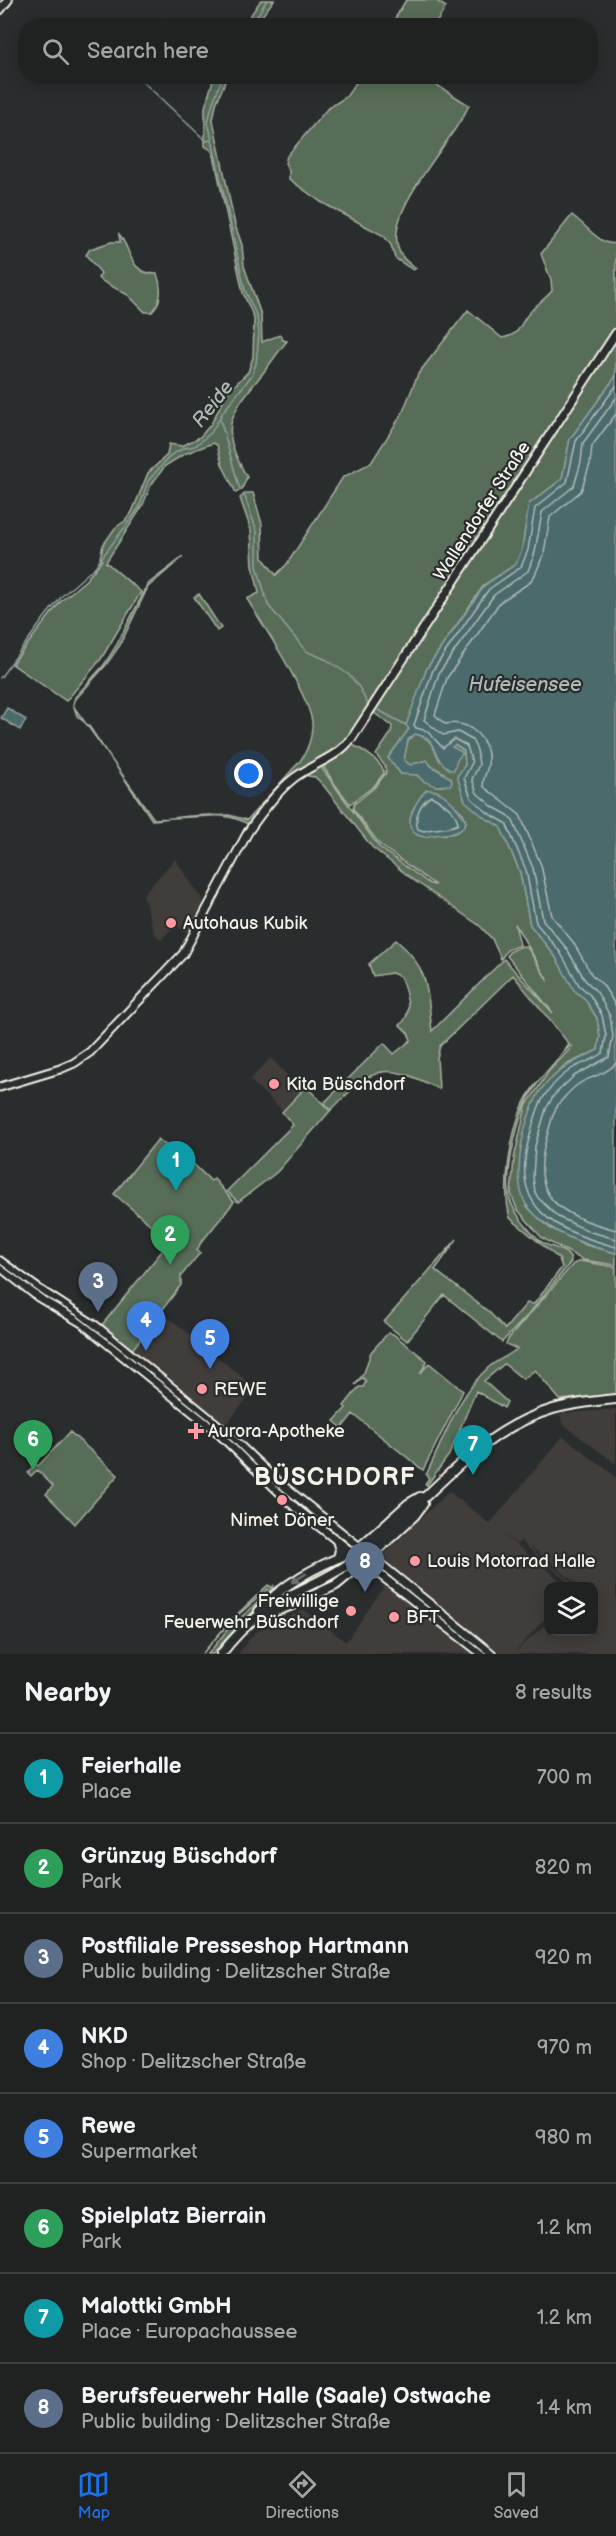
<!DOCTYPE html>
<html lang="en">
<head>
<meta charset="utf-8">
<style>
  :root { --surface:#202222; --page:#2d2f2f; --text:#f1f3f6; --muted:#a2a4a5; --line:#3d3f40; --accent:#1a73e8 }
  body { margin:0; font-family:"Balsamiq Sans",sans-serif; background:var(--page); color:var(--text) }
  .controls { position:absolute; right:18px; bottom:18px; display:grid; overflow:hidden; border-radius:12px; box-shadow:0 3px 15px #0003 }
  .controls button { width:54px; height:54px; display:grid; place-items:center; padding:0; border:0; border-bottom:2px solid var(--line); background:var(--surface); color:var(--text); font:30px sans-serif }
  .you { position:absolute; left:249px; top:774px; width:21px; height:21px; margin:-15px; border:4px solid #fff; border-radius:50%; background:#1a73e8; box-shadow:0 0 0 9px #1a73e833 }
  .badge { display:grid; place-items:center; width:39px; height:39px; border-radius:50%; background:var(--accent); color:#fff; font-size:20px; font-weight:700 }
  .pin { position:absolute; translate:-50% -50px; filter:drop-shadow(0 2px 3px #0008) }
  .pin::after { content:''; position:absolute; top:32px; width:21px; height:18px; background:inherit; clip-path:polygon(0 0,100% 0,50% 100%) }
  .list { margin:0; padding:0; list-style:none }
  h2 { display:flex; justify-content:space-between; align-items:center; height:78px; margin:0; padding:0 24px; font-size:26px }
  h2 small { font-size:20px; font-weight:400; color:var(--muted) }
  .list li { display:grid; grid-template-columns:39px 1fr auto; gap:18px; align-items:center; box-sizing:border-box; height:90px; padding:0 24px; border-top:2px solid var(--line) }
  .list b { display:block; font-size:22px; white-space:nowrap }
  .list p { margin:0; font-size:20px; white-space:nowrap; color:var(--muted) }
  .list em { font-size:20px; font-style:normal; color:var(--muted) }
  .icon { flex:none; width:33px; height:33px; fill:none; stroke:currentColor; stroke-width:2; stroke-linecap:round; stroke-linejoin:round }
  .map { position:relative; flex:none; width:616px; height:1654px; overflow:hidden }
  .search { position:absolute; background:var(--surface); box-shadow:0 3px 15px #0003; left:18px; right:18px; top:18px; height:66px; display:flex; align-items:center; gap:15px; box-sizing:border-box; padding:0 21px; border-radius:24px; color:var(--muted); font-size:22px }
  .sheet { height:798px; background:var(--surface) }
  nav { display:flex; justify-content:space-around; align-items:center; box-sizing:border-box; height:84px; border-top:2px solid var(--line); background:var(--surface); font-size:16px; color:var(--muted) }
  nav a { display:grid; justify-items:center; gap:3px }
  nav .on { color:var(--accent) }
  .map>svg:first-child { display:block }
  .built { fill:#3f3e3a; fill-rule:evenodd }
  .green { fill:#586d58; stroke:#a6afa0; stroke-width:1.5; fill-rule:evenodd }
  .water { fill:#4b6a6c; stroke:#8fa09e; stroke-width:1.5 }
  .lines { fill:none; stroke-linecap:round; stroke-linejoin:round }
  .shore { stroke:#b0bbb6; stroke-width:1.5 }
  .stream { stroke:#8fa09e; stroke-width:1.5 }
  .secondary-casing { stroke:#f4f1e8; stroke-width:11 }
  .primary-casing { stroke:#f4f1e8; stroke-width:12 }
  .secondary { stroke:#2a2d2e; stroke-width:7 }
  .primary { stroke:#2a2d2e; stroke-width:8 }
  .tram { stroke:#f4f1e8; stroke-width:1.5 }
  .secondary-bridge-casing { stroke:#f4f1e8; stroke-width:11; stroke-linecap:butt }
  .secondary-bridge { stroke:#2a2d2e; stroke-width:7 }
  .oneway { fill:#71726f }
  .poi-dot { fill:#ff9aa2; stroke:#2a2d2e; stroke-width:2 }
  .labels { text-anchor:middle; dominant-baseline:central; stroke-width:4.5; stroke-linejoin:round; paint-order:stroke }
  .street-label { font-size:18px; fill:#f4f1e8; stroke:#2a2d2e }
  .poi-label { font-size:18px; fill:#f4f1e8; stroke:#2a2d2e; text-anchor:start }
  .water-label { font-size:20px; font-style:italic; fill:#b0bbb6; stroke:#2a2d2e }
  .district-label { font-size:24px; font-weight:bold; letter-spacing:1.5px; fill:#f4f1e8; stroke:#2a2d2e }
</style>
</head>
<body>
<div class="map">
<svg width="616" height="1654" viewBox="0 0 616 1654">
  <rect width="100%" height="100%" fill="#2a2d2e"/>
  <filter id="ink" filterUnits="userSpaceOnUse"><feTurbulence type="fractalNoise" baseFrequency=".0167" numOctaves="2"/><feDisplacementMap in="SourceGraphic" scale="12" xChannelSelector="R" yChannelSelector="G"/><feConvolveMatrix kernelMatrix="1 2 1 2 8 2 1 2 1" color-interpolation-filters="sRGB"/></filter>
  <g filter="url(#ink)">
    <path class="built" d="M175 859 205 904 189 934 175 925 161 940 154 933 143 894Z
      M271 1058 302 1091 283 1111 250 1080Z
      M162 1312 253 1386 252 1393 228 1422H220L132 1350Z
      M616 1409V1464L563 1424 560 1414Z
      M563 1436 616 1477V1654H501L381 1557 449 1491 490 1524ZM498 1530 517 1544 520 1541 573 1586H577L540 1557 528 1544 579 1586H594V1591L595 1590 594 1632H548V1622L514 1653 548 1615V1586H567Z
      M386 1584 473 1654H238L252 1636 259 1630 304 1610 346 1642Z"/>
    <path class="green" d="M261 0H274L255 25H244Z
      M406 0H435L446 7 435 25H391Z
      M214 77H227L216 104 213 120 235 225 242 245 244 266 261 315 262 342 280 335 283 340 287 341C277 353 269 366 259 378 227 417 220 430 247 477L242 489 236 493 222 464 217 445 213 443 184 454 165 466 151 485 142 507 106 562 141 592 101 659 66 701 12 664 61 601 86 580 102 560 100 558 103 545 115 528 125 521 132 512 148 473 167 455 169 444 182 446 200 437 211 424 227 393 248 372 253 357 254 318 243 293 214 156 211 150 205 146V107Z
      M360 77H424L469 105C455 141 375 217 402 256 405 261 411 265 416 268L413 270 395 258 391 245 384 236 321 202 289 179V171L285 163 287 156 327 109 346 97Z
      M572 215C585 224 601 247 616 243V328L348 739 338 751 292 777 234 849 248 824C221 808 183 818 152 820L89 726 77 716 73 704 75 697 104 665 116 646 148 584 183 557 148 587 120 645 106 665 74 701V707L154 819 229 815 247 820 300 761C308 750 313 735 312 722 309 695 263 625 247 599L259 593 253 566 251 530 240 498 246 493H253L262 524 263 558 276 575 287 564 343 477 371 463 402 414 418 374 468 310 502 338C523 334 518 324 530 312 537 304 545 299 552 291L551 280 541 254Z
      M119 234C132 249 128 274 157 274 162 287 162 302 152 312H145L128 295 100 280 98 278 101 273 86 255 90 249 111 242H120Z
      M616 337V376L570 439 562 479 529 504 522 549 516 564 484 585 427 668 407 725 409 729 388 758 401 774C405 774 413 773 416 775 425 779 433 787 443 786L444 773 423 761 410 765 404 760 408 740 415 734C432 737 433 748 440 761L457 759 462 753 452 748 455 744 464 751 465 765 485 818 500 826 520 872 530 925 555 956 574 989 585 999 597 1018 600 1036 598 1050 566 1065 543 1087 526 1206 550 1228 586 1245 616 1253V1265L583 1260 542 1238 517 1209 511 1194 514 1158 526 1106 549 1071 572 1047 570 1046C556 1060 542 1075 532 1092 518 1114 504 1174 510 1199 514 1213 529 1231 539 1240 548 1248 571 1249 571 1262L528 1315 502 1342 444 1295 407 1341 384 1322 457 1239 435 1270 489 1312 505 1329 527 1303 534 1304 562 1267 559 1259 510 1218C501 1186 512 1118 531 1091 541 1075 561 1059 569 1044L513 975 440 1046 437 1058 439 1089C382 1060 374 1067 331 1110L324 1103 384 1043 394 1054 411 1040 408 1033 400 1025C415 1013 405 992 401 977L392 973 373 976 369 964 396 940C430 968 427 991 432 1031L504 959 553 1013 507 956 509 952 522 946 527 947 548 981 515 924 520 945 507 950 501 959 492 939 480 926 412 879 372 847 323 785 315 777 308 776 307 772 336 758 350 744C363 749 383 763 384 773L374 786 350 804 334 783 323 766 321 767 379 847 430 884 435 885 380 845 353 809 354 804 375 787 386 773 385 766 376 755 391 733 392 726 373 712ZM436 791 463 813 466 822C462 834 443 838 433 831 426 825 419 817 412 811L422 795Z
      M199 594 221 628 217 631 194 597Z
      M303 1083 330 1111 277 1172 238 1202 227 1191 293 1125 282 1112 301 1092 298 1088Z
      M158 1139 177 1154 182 1153 211 1181 214 1179 234 1202 200 1244 197 1251 200 1253 181 1276V1285L132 1350 102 1325 170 1241 114 1194Z
      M580 1261 616 1267V1394L560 1400 535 1370 523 1379 504 1364 484 1381 507 1402 504 1408 476 1391 449 1455 427 1485 425 1484 429 1478 426 1475C444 1439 458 1394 489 1367 496 1361 508 1356 517 1349L506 1344 509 1338 573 1264Z
      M388 1333 393 1334 427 1361 420 1374 429 1363 463 1391 423 1470 353 1414 342 1428 334 1421 346 1408 344 1406 359 1387H363L366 1381 363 1378 355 1385 364 1373 371 1352Z
      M70 1432 118 1475 75 1524 46 1494 53 1486 37 1470 31 1476 28 1473 36 1464 38 1466Z
      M346 1556 349 1560 340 1566 271 1604 286 1589Z
      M268 1585 273 1588 274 1585C270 1599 225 1637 213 1654H208L227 1630 270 1591 268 1589 231 1621 202 1654 231 1620Z"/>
    <path class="water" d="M616 376V1253C583 1244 550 1234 528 1207 508 1183 525 1106 545 1085 560 1068 577 1060 598 1050L600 1036 597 1018 585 999 574 990 555 956 530 925 520 872 500 826 485 818 465 801 457 776 465 765 464 751 455 745 452 747 463 753 457 760 454 770H450C447 767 441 763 439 759 431 746 434 738 415 734L408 740 404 760 410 765 427 760 431 766 451 778 452 782 450 785 436 786 423 781 417 775 401 774 388 758 409 729 406 725 427 668 485 585 516 564 522 549 529 504 562 479 570 439Z
      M7 708 26 720 20 730 1 718Z
      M426 790C444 788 459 809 466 822 460 839 440 831 425 837 397 833 414 804 426 790Z"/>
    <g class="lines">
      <path class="shore" d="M616 386 576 441 567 482 535 508 528 550 521 567 489 589 433 670 414 725 416 728 427 731 443 748 454 739 467 746 472 763 464 778 471 798 488 813 506 823 526 870 536 923 560 952 579 985 590 995 602 1015 606 1036 603 1053C593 1061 580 1063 570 1070 563 1075 555 1082 550 1089 538 1101 535 1119 530 1135 508 1209 554 1230 616 1247
        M616 398 583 443 581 462 574 486 542 512 535 552 528 571 494 595 439 673 424 720 443 735 458 732 472 740 477 750 479 765 472 779 477 793 493 807 508 815 513 821 533 868 543 920 567 949 585 980 597 992 610 1016 613 1036 609 1057 574 1076 554 1095 546 1109 535 1146 533 1177 535 1192 538 1198 558 1217 591 1232 616 1239
        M616 414 592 446 590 464 581 491 550 517 544 553 535 575 529 583 500 602 447 678 435 715 445 724C470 719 491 740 488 765 487 774 481 779 484 787L520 815 541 865 552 916 573 942 592 975 603 985 616 1006
        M431 796C441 801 458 812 458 824 448 830 435 827 424 831L418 829C413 817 421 802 431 796Z
        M616 1063C607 1074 592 1076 580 1083 574 1087 568 1093 563 1099 553 1108 551 1123 547 1136 528 1200 561 1215 616 1230"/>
      <path class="stream" d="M165 18 174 26
        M251 26 267 0
        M138 77 206 141 212 140
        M220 419 240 490
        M244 494 257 532V566L268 605 306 651 327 660 349 675 359 687 367 703
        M0 678 45 617 62 596 94 568 125 527 139 508 148 481 171 455 184 448 195 446 211 433 223 412 252 375 256 364 259 334 257 317 245 290 208 122 213 102 223 76
        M378 710 406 725"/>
      <defs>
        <path id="secondary" d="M0 10 8 0
          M0 1087 60 1069 74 1063 90 1052 183 954 248 832C261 813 276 792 294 778 314 763 337 758 352 738L616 333
          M0 1261 40 1290 96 1326 219 1426 276 1480 362 1549
          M0 1267 38 1297 82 1323 216 1431 297 1509 354 1554
          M368 1554 492 1654
          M361 1560 482 1654"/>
        <path id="primary" d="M337 1540 340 1550 338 1558
          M360 1547 408 1504 420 1497
          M371 1556 415 1515 423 1504
          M259 1611C283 1583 318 1566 352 1552
          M265 1615 295 1604 336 1585 364 1562
          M221 1654C238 1632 258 1613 282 1600 306 1586 332 1577 354 1560 421 1512 470 1433 553 1409 574 1403 595 1401 616 1399"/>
      </defs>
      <use href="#secondary" class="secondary-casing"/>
      <use href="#primary" class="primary-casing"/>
      <use href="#secondary" class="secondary"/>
      <use href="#primary" class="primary"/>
      <path class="tram" d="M0 1264 45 1297 76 1315 110 1341 216 1426 277 1486 486 1654"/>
      <defs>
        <path id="secondary-bridge" d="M362 1549 368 1554
          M356 1555 361 1560"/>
      </defs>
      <use href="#secondary-bridge" class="secondary-bridge-casing"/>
      <use href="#secondary-bridge" class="secondary-bridge"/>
    </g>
    <defs><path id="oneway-solid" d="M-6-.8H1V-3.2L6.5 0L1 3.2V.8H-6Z" transform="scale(1.5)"/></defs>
    <use class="oneway" href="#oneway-solid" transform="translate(299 1578) rotate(148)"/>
  </g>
  <g class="poi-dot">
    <circle cx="171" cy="923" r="6"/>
    <circle cx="274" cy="1084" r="6"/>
    <circle cx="202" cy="1389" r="6"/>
    <path d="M193 1422h6v6h6v6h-6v6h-6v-6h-6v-6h6z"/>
    <circle cx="282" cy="1500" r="6"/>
    <circle cx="415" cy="1561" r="6"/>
    <circle cx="351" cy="1611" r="6"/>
    <circle cx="394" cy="1617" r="6"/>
  </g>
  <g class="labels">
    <g class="street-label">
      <text transform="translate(482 511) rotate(-57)">Wallendorfer Straße</text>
    </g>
    <g class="poi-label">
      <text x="183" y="923">Autohaus Kubik</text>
      <text x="286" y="1084">Kita Büschdorf</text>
      <text x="214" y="1389">REWE</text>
      <text x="208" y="1431">Aurora-Apotheke</text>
      <text x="282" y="1520" text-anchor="middle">Nimet Döner</text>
      <text x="427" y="1561">Louis Motorrad Halle</text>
      <text x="339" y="1601" text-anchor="end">Freiwillige<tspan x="339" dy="21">Feuerwehr Büschdorf</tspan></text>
      <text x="406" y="1617">BFT</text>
    </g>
    <g class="water-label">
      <text transform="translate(213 404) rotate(-52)">Reide</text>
      <text x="525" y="685">Hufeisensee</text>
    </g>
    <g class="district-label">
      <text x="335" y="1477">BÜSCHDORF</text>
    </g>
  </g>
</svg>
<div class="controls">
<button><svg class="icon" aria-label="layers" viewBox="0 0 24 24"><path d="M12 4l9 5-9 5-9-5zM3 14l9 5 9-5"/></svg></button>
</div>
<div class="you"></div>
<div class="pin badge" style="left:176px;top:1191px;background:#0f9aa8">1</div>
<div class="pin badge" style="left:170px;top:1265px;background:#2e9e5b">2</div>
<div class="pin badge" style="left:98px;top:1312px;background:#5c6f8a">3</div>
<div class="pin badge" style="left:146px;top:1351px;background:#3f7fe0">4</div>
<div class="pin badge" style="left:210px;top:1369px;background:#3f7fe0">5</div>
<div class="pin badge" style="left:33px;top:1470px;background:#2e9e5b">6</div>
<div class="pin badge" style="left:473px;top:1475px;background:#0f9aa8">7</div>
<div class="pin badge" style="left:365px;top:1592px;background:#5c6f8a">8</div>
<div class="search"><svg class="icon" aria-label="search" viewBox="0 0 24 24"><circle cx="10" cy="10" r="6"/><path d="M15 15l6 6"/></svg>Search here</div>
</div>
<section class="sheet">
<h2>Nearby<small>8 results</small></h2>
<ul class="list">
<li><span class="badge" style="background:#0f9aa8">1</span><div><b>Feierhalle</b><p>Place</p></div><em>700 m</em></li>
<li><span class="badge" style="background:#2e9e5b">2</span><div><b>Grünzug Büschdorf</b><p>Park</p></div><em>820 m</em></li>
<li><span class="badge" style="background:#5c6f8a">3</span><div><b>Postfiliale Presseshop Hartmann</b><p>Public building · Delitzscher Straße</p></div><em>920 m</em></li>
<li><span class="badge" style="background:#3f7fe0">4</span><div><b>NKD</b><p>Shop · Delitzscher Straße</p></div><em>970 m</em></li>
<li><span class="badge" style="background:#3f7fe0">5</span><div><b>Rewe</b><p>Supermarket</p></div><em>980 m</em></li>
<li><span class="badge" style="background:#2e9e5b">6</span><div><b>Spielplatz Bierrain</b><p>Park</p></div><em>1.2 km</em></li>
<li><span class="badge" style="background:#0f9aa8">7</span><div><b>Malottki GmbH</b><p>Place · Europachaussee</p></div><em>1.2 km</em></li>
<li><span class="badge" style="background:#5c6f8a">8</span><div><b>Berufsfeuerwehr Halle (Saale) Ostwache</b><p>Public building · Delitzscher Straße</p></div><em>1.4 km</em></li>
</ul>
</section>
<nav>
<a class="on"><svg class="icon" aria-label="map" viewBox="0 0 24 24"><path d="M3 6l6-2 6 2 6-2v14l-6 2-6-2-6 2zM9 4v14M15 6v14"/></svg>Map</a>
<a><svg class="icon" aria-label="directions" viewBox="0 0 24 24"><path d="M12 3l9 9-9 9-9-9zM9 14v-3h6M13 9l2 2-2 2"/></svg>Directions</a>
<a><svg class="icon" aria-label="saved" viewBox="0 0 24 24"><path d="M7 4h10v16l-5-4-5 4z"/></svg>Saved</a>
</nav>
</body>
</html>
